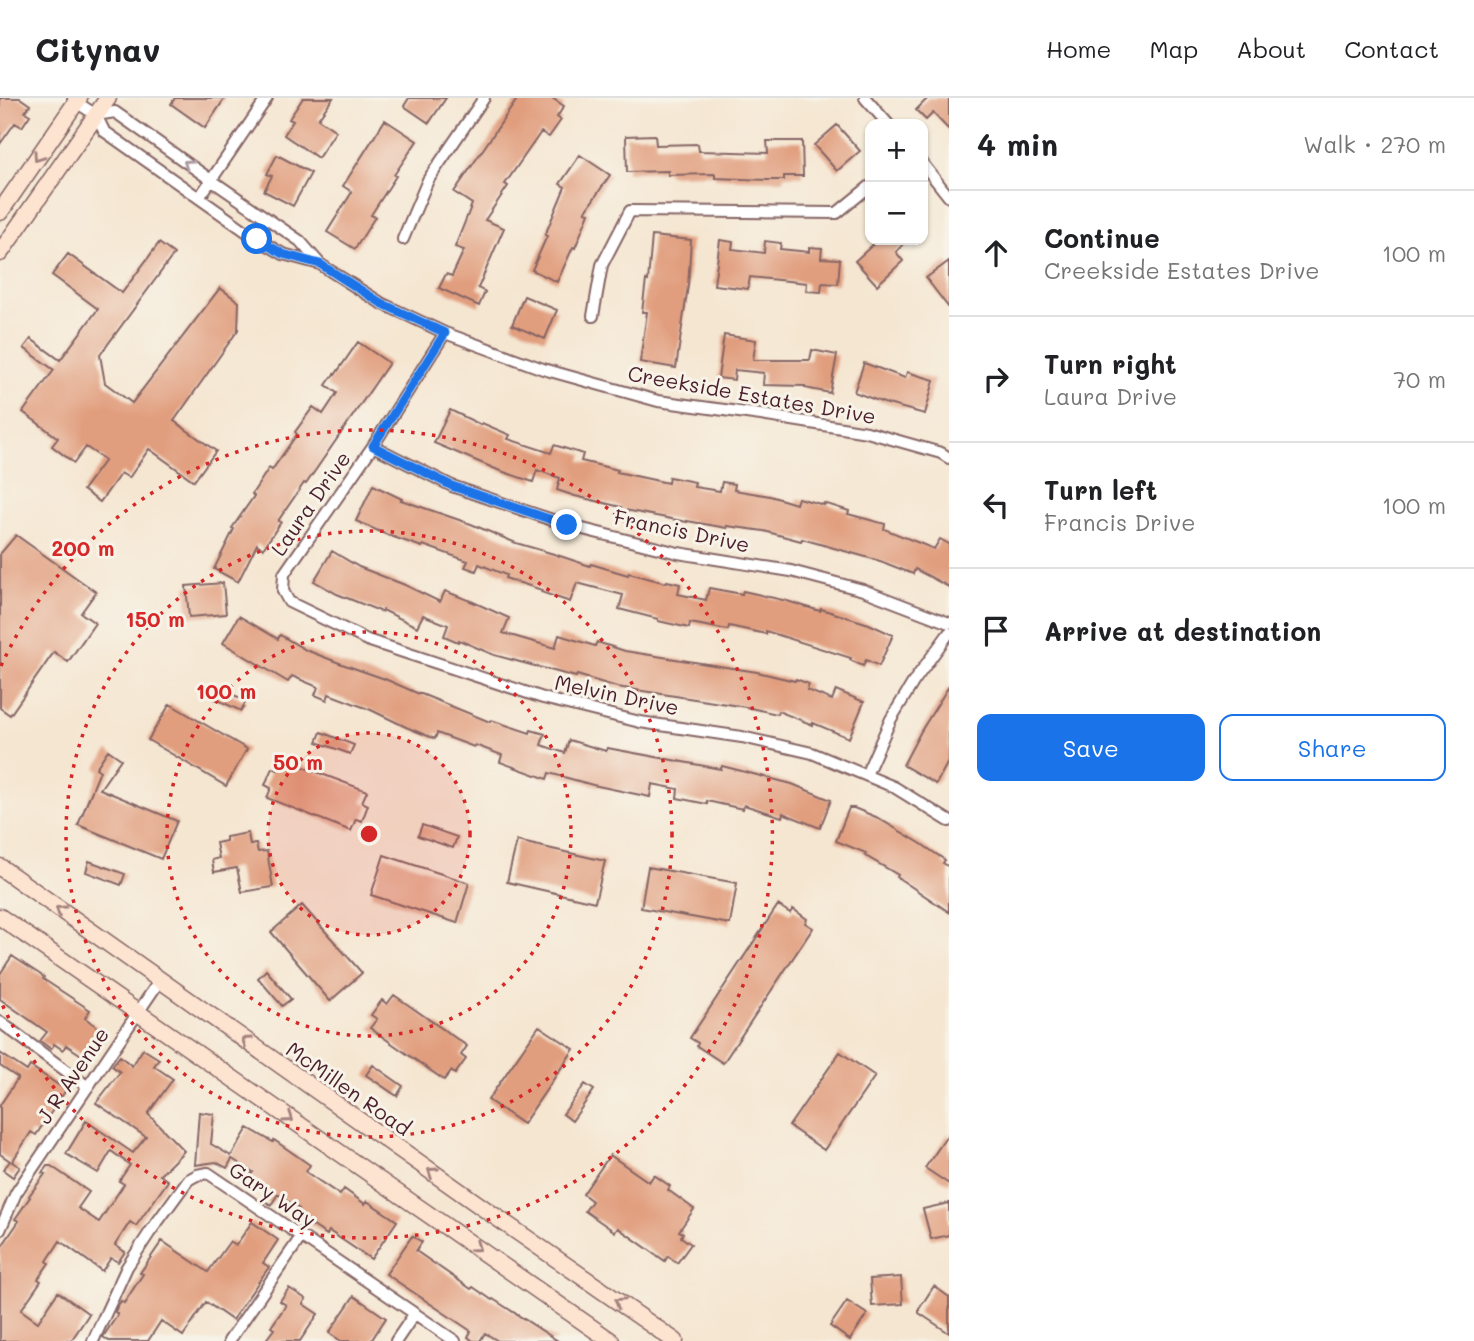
<!DOCTYPE html>
<html lang="en">
<head>
<meta charset="utf-8">
<style>
  :root { --surface:#fff; --page:#f2f2f2; --text:#202124; --muted:#757577; --line:#e0e0e0; --accent:#1a73e8 }
  body { margin:0; font-family:Mali,sans-serif; background:var(--page); color:var(--text) }
  .controls { position:absolute; right:21px; top:21px; display:grid; overflow:hidden; border-radius:14px; box-shadow:0 2px 5px #0004 }
  .controls button { width:63px; height:63px; display:grid; place-items:center; padding:0; border:0; border-bottom:2px solid var(--line); background:var(--surface); color:var(--text); font:35px sans-serif }
  .stop { position:absolute; width:21px; height:21px; margin:-16px; border:5px solid #1a73e8; border-radius:50%; background:#fff }
  .stop.end { background:#1a73e8; border-color:#fff; box-shadow:0 2px 7px #0008 }
  .list { margin:0; padding:0; list-style:none }
  h2 { display:flex; justify-content:space-between; align-items:center; height:91px; margin:0; padding:0 28px; font-size:30px }
  h2 small { font-size:23px; font-weight:400; color:var(--muted) }
  .list li { display:grid; grid-template-columns:46px 1fr auto; gap:21px; align-items:center; box-sizing:border-box; height:126px; padding:0 28px; border-top:2px solid var(--line) }
  .list b { display:block; font-size:26px; white-space:nowrap }
  .list p { margin:0; font-size:23px; white-space:nowrap; color:var(--muted) }
  .list em { font-size:23px; font-style:normal; color:var(--muted) }
  .actions { display:flex; gap:14px; padding:21px 28px }
  .actions a { flex:1; padding:16px 0; border:2px solid var(--accent); border-radius:14px; text-align:center; font-size:24px; color:var(--accent) }
  .actions .main { background:var(--accent); color:#fff }
  .icon { flex:none; width:38px; height:38px; fill:none; stroke:currentColor; stroke-width:2; stroke-linecap:round; stroke-linejoin:round }
  .map { position:relative; flex:none; width:949px; height:1243px; overflow:hidden }
  header { display:flex; align-items:center; gap:42px; box-sizing:border-box; height:98px; padding:0 35px; background:var(--surface); border-bottom:2px solid var(--line) }
  header strong { font-size:33px }
  nav { display:flex; gap:38px; margin-inline-start:auto; font-size:24px }
  main { display:flex }
  aside { flex:1; background:var(--surface) }
  .map>svg:first-child { display:block }
  .building { fill:#e19e7e }
  .lines { fill:none; stroke-linecap:round; stroke-linejoin:round }
  .street-casing { stroke:#866565; stroke-width:14 }
  .secondary-casing { stroke:#866565; stroke-width:19 }
  .street { stroke:#fff; stroke-width:10 }
  .secondary { stroke:#fde4d1; stroke-width:16 }
  .oneway { stroke:#a4827e }
  .oneway2 { stroke:#ae9aa0 }
  .route { stroke:#1a73e8; stroke-width:9 }
  .ring { fill:none; stroke:#d62828; stroke-width:3.5; stroke-dasharray:3.5 7 }
  .labels { text-anchor:middle; dominant-baseline:central; stroke-width:6; stroke-linejoin:round; paint-order:stroke }
  .street-label { font-size:21px; fill:#4a1f2b; stroke:#f7f3e8 }
  .centre { fill:#d62828; stroke:#f7f3e8; stroke-width:3.5 }
  .ring-label { font-size:21px; text-anchor:middle; font-weight:bold; fill:#d62828; stroke:#f7f3e8; stroke-width:6; stroke-linejoin:round; paint-order:stroke }
</style>
</head>
<body>
<header>
<strong>Citynav</strong>
<nav><a>Home</a><a>Map</a><a>About</a><a>Contact</a></nav>
</header>
<main>
<div class="map">
<svg width="949" height="1243" viewBox="0 0 949 1243">
  <rect width="100%" height="100%" fill="#f7f3e8"/>
  <filter id="ink" filterUnits="userSpaceOnUse"><feTurbulence type="fractalNoise" baseFrequency=".0143" numOctaves="2"/><feDisplacementMap in="SourceGraphic" scale="14" xChannelSelector="R" yChannelSelector="G"/><feConvolveMatrix kernelMatrix="1 2 1 2 8 2 1 2 1" color-interpolation-filters="sRGB"/></filter>
  <filter id="wash" filterUnits="userSpaceOnUse"><feTurbulence type="fractalNoise" baseFrequency=".00686" numOctaves="4" result="noise"/><feDisplacementMap in="SourceGraphic" scale="28" xChannelSelector="R" yChannelSelector="G"/><feGaussianBlur stdDeviation="1.57" result="paint"/><feColorMatrix in="noise" values="0 0 0 0 0 0 0 0 0 0 0 0 0 0 0 0 0 1.4 0 .05"/><feComposite in="paint" operator="in"/></filter>
  <g filter="url(#wash)">
    <rect width="100%" height="100%" fill="#f5e6d1"/>
    <g id="blocks">
      <path class="building" d="M0 0H20L30 7 25 14 30 17 22 29 15 25 0 46Z
        M175 0H225L205 30 171 6Z
        M303 0H333L318 21 336 33 318 60 284 37 293 23 289 21Z
        M409 0H446L429 25 404 8Z
        M518 0H552L564 8 557 19 561 22 549 39 541 34 505 86 508 88 485 122 504 130 478 190 485 194 479 208 439 190 446 176 452 178 464 152 455 149 472 106 454 94Z
        M928 0H949V32L933 15 926 22 916 12Z
        M385 22 417 43 394 77 396 78 371 117 375 119 355 151 327 134 352 94 343 88Z
        M837 27 860 53 837 73 814 47Z
        M655 37 656 47 698 46 699 53 768 55 767 43H802L803 78H784V82H768L715 80V76L668 77V73L627 74 626 38Z
        M277 57 311 75 293 108 264 93 272 78 267 76Z
        M580 57 610 77 585 114 589 115 575 150 573 149 557 184 532 172 547 138 545 137 565 89 560 86Z
        M652 138 691 142 688 188 676 270 640 264 647 214H642L646 182 648 183Z
        M720 142 733 144 732 151 764 155 765 143 781 145 780 151 809 154V149L822 150 821 160 840 161 838 186 822 185 821 194 806 193 807 185 750 179 748 191 714 187Z
        M878 142H907L896 154 903 163 877 187 855 163Z
        M159 145 174 156 100 257 105 285 132 305 220 190 239 204 238 232 174 323 216 353 194 383 149 351 129 380 121 375 100 404 83 392 105 362 86 349 74 365 52 348 58 340 23 314 54 272 24 250 31 241 60 262 98 211 52 177 68 156 122 195Z
        M949 163V210L926 180Z
        M524 198 557 212 545 241 512 227Z
        M724 237 756 242 753 262H810L812 252 837 257 830 295 805 290V288L763 287 764 275 735 272 734 282 718 280Z
        M358 244 389 265 306 386 304 385 278 423 281 424 263 451 257 446 238 484 214 471 234 431 232 430 254 398 252 396 269 370 272 372 297 336 295 334 313 309 323 316 337 295 326 287 334 276 335 277Z
        M864 265 905 280 907 274 934 282 925 316 884 305 854 294Z
        M450 312 481 327 482 325 510 337 508 341 551 355 554 347 583 356 581 363 618 372 617 374 668 385 669 379 695 384 694 389 720 393 722 384 735 386 734 392 770 398 796 406 798 400 824 407V405L849 413 848 416 885 426 884 431 934 451 940 441 949 446V489L915 471 913 476 880 463 802 441 801 443 764 433 727 428V430L687 423V424L620 411 621 409 575 398 557 392 560 380 537 372 533 384 498 372 434 345Z
        M373 387 402 401 401 402 471 426 516 445 554 456 590 468 591 466 628 477 629 475 666 485 667 483 680 486 678 496 706 502 709 490 742 496 743 493 787 503 820 513 821 511 869 526 893 537 879 568 866 562 863 568 850 562 851 560 766 533V536L729 528 728 532 690 525 689 530 658 523V521L619 511 623 497 577 485 570 504 541 494 542 492 505 480 506 477 479 466 476 473 465 469 468 463 423 447 422 449 385 436 356 423Z
        M16 437 96 494 81 515 95 525 68 564 54 554 10 617 0 610V456Z
        M332 453 359 469 405 487 440 504 445 493 473 504 509 520 503 535 555 550 559 537 595 548 597 544 625 553 757 574 795 583 796 581 809 586 807 592 832 602 836 592 864 604 849 640 813 625V627L778 613 777 616 746 609 617 589 577 577 576 579 494 557 459 542 458 544 444 538 448 527 423 517 417 529 383 512 382 514 337 496 314 483Z
        M223 485 226 516 189 519 186 488Z
        M239 518 278 541 280 537 306 552 342 566 385 581 419 596V595L490 624 491 622 530 635 531 632 545 636 541 647 565 655 569 642 606 653 607 650 721 671 722 668 792 686 831 702 820 730 783 715 782 719 744 707 743 711 707 703V706L677 700 678 691 652 686 650 699 593 687 549 675 547 681 500 664 502 657 475 647 474 649 437 635 435 641 406 629 371 612 329 596 327 602 315 597 318 589 292 578 288 584 223 545Z
        M212 586 246 603 241 613 207 597Z
        M949 588V662L936 686 903 667 921 633Z
        M170 606 247 651 226 688 148 642Z
        M321 634 354 647 350 656 317 644Z
        M108 652 121 661 100 691 177 723 161 761 78 727 100 673 96 670Z
        M282 661 367 693 362 704 368 707 362 723 356 721 351 733 267 700 271 690 265 687 272 670 278 672Z
        M849 710H854L876 719 920 745 945 762 943 765 949 769V814L897 779 898 777 864 757 866 755 836 743Z
        M422 727 457 739 453 750 418 738Z
        M248 735 250 747 256 746 258 754 267 753 273 789 242 794 237 770 214 774 212 762 219 760 216 745 226 743V739Z
        M517 743 605 763 595 804 507 784Z
        M384 757 469 785 457 825 371 797Z
        M89 763 125 776 121 787 86 774Z
        M648 769 737 785 730 826 641 810Z
        M302 807 362 875 330 903 271 834Z
        M778 807 790 815 793 811 807 821 805 825 813 830 723 965 697 948 698 945 690 940Z
        M12 858 44 879 43 881 90 912 85 920 107 936 89 962 66 947 63 952 54 946 51 951 40 943 47 934 0 901V876Z
        M266 872 291 901 282 908 258 880Z
        M394 897 467 948 461 957 466 961 455 976 451 973 444 982 370 930 377 921 371 917 382 902 387 906Z
        M539 928 574 951 523 1026 488 1002Z
        M143 951 159 961 154 968 173 981 148 1016 184 1053 160 1077 168 1083 136 1128 130 1124 115 1147 125 1154 118 1164 111 1160 102 1173 60 1143 47 1163 49 1165 38 1181 41 1183 21 1212 38 1224 58 1194 89 1216 71 1243H0V1151L19 1123 15 1121 30 1099 29 1098 45 1076 42 1075 47 1068H51L89 1094 78 1110 99 1124 124 1086 119 1083 130 1067 111 1053 98 1075 66 1056 86 1023 133 1055 146 1039 96 1005 120 974 112 968 120 958 132 968Z
        M840 954 875 978 824 1052 789 1028Z
        M0 955 27 973 30 968 66 992 36 1037 31 1034 12 1064 20 1069 13 1079 3 1072 10 1063 0 1056V1007L18 980 0 968Z
        M373 967 403 988 397 998 366 977Z
        M585 986 594 992 572 1023 563 1016Z
        M199 1014 214 1016 211 1046 231 1058 248 1030 273 1044 274 1042 310 1067 306 1074 340 1097 344 1091 365 1106 367 1103 397 1123 371 1161 329 1133 327 1137 295 1116 299 1111 278 1096 271 1107 262 1101 269 1091 250 1078 253 1074 232 1061 227 1070 216 1064 195 1067Z
        M949 1035V1086L925 1070Z
        M610 1057 649 1084 654 1077 670 1088 668 1092 694 1111 679 1133 683 1135 681 1139 691 1146 677 1165 668 1158 665 1163 618 1130 615 1134 585 1113 592 1103 583 1096Z
        M949 1105V1137L931 1141 923 1111Z
        M252 1124 278 1142 263 1165 269 1169 232 1222 206 1204 183 1238 161 1223 148 1243H109L103 1239 118 1216 115 1214 117 1209 121 1203 124 1205 143 1176 140 1175 162 1143 208 1174 230 1143 236 1147Z
        M412 1138 422 1144 416 1153 471 1191 473 1189 492 1202 493 1201 558 1243H498L485 1235 480 1243H473L468 1239 471 1233 386 1176Z
        M901 1179 903 1206 872 1208 870 1181Z
        M934 1188 949 1199V1235L919 1215V1211Z
        M289 1190 306 1201 303 1206 318 1216 300 1243H265L274 1231 271 1229 286 1207 280 1203Z
        M354 1198 386 1220 371 1243H341L329 1235Z
        M847 1203 867 1216 850 1242 830 1228Z"/>
    </g>
  </g>
  <g filter="url(#ink)">
    <use href="#blocks" fill-opacity="0" stroke="#866565" stroke-width="2"/>
    <g class="lines">
      <defs>
        <path id="street" d="M865 0 888 26
          M73 2 96 17 104 33 257 141 283 156 320 166
          M96 17 115 14 211 82 300 143 320 166 329 172 381 205 445 235 543 271 658 303 761 317 867 334 941 355 949 360
          M923 66 949 99
          M199 100 267 0
          M403 141 428 82 484 0
          M593 218 602 167 630 113 837 115 870 88
          M445 235 373 348 284 476 283 493 289 504 367 542 543 600 640 624 742 639 812 655 894 689 949 723
          M373 348 452 388 567 427 678 455 791 473 863 492 949 525
          M866 677 891 621 914 583 949 535
          M0 924 88 989
          M0 1132 16 1095 160 882
          M93 1243 127 1169 150 1134 188 1082 197 1077 208 1075 455 1243
          M229 1243 301 1139
          M396 1243 415 1215"/>
        <path id="secondary" d="M0 114 79 0
          M0 155 108 0
          M0 769 486 1112 675 1243
          M0 819 611 1243"/>
      </defs>
      <use href="#street" class="street-casing"/>
      <use href="#secondary" class="secondary-casing"/>
      <use href="#street" class="street"/>
      <use href="#secondary" class="secondary"/>
    </g>
    <defs><path id="oneway-chevron" d="M-2-3.5L2.5 0L-2 3.5" fill="none" stroke-width="1.6" stroke-linecap="round" stroke-linejoin="round" transform="scale(1.75)"/></defs>
    <g class="oneway">
      <use href="#oneway-chevron" transform="translate(38 59) rotate(125)"/>
      <use href="#oneway-chevron" transform="translate(60 812) rotate(-145)"/>
      <use href="#oneway-chevron" transform="translate(246 943) rotate(-145)"/>
      <use href="#oneway-chevron" transform="translate(289 1020) rotate(35)"/>
      <use href="#oneway-chevron" transform="translate(432 1074) rotate(-145)"/>
      <use href="#oneway-chevron" transform="translate(476 1149) rotate(35)"/>
      <use href="#oneway-chevron" transform="translate(619 1204) rotate(-146)"/>
    </g>
    <use class="oneway2" href="#oneway-chevron" transform="translate(188 66) rotate(-145)"/>
  </g>
  <g class="lines" filter="url(#ink)">
    <path class="route" d="M257 141 283 156 320 166 381 205 445 235 373 348 452 388 567 427"/>
  </g>
  <circle cx="369" cy="736" r="101" fill="#d62828" fill-opacity=".12"/>
  <g class="ring">
    <circle cx="369" cy="736" r="101"/>
    <circle cx="369" cy="736" r="202"/>
    <circle cx="369" cy="736" r="303"/>
    <path d="M1 568A404 404 0 1 1 1 904"/>
  </g>
  <g class="labels">
    <g class="street-label">
      <text transform="translate(752 296) rotate(10)">Creekside Estates Drive</text>
      <text transform="translate(310 405) rotate(-55)">Laura Drive</text>
      <text transform="translate(682 432) rotate(12)">Francis Drive</text>
      <text transform="translate(617 596) rotate(12)">Melvin Drive</text>
      <text transform="translate(72 977) rotate(-56)">J R Avenue</text>
      <text transform="translate(349 990) rotate(35)">McMillen Road</text>
      <text transform="translate(273 1096) rotate(34)">Gary Way</text>
    </g>
  </g>
  <circle cx="369" cy="736" r="10" class="centre"/>
  <g class="ring-label">
    <text x="83" y="458">200 m</text>
    <text x="155" y="529">150 m</text>
    <text x="226" y="601">100 m</text>
    <text x="298" y="672">50 m</text>
  </g>
</svg>
<div class="controls">
<button>+</button>
<button>−</button>
</div>
<div class="stop" style="left:257px;top:141px"></div>
<div class="stop end" style="left:567px;top:427px"></div>
</div>
<aside>
<h2>4 min<small>Walk · 270 m</small></h2>
<ul class="list">
<li><svg class="icon" aria-label="ahead" viewBox="0 0 24 24"><path d="M12 20V5M6 11l6-6 6 6"/></svg><div><b>Continue</b><p>Creekside Estates Drive</p></div><em>100 m</em></li>
<li><svg class="icon" aria-label="right" viewBox="0 0 24 24"><path d="M7 20v-9h11M14 6l5 5-5 5"/></svg><div><b>Turn right</b><p>Laura Drive</p></div><em>70 m</em></li>
<li><svg class="icon" aria-label="left" viewBox="0 0 24 24"><path d="M17 20v-9H6M10 6l-5 5 5 5"/></svg><div><b>Turn left</b><p>Francis Drive</p></div><em>100 m</em></li>
<li><svg class="icon" aria-label="arrive" viewBox="0 0 24 24"><path d="M6 21V4h12l-3 4 3 4H6"/></svg><div><b>Arrive at destination</b></div></li>
</ul>
<div class="actions"><a class="main">Save</a><a>Share</a></div>
</aside>
</main>
</body>
</html>
